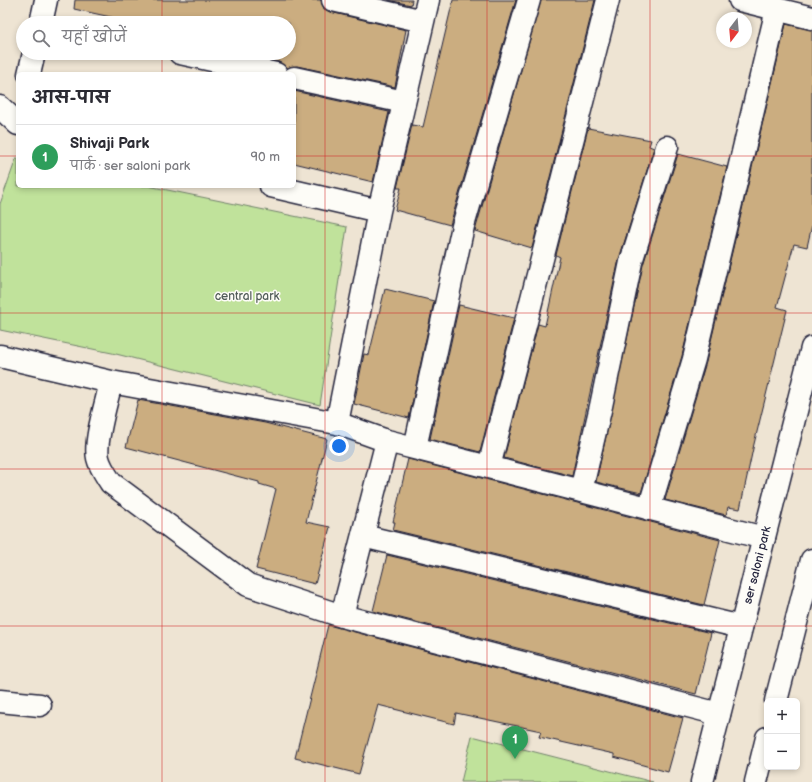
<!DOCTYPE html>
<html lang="hi">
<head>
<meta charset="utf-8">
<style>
  :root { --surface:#fff; --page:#f7f7f7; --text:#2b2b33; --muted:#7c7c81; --line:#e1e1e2; --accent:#1f6fb2 }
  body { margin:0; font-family:"Balsamiq Sans","Playpen Sans Deva",sans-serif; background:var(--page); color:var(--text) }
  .controls { position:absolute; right:12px; bottom:12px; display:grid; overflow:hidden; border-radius:6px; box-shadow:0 2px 6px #0003 }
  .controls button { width:36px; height:36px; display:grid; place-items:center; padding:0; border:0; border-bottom:1px solid var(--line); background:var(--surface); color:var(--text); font:20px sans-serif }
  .compass { position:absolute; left:716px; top:12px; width:36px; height:36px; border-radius:50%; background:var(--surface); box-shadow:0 2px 6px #0003; rotate:196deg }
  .you { position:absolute; left:339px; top:446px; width:14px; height:14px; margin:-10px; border:3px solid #fff; border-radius:50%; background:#1a73e8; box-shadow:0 0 0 6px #1a73e833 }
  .badge { display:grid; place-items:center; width:26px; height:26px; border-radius:50%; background:var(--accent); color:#fff; font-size:13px; font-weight:700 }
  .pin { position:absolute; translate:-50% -33px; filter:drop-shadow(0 1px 2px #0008) }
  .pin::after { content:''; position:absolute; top:21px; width:14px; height:12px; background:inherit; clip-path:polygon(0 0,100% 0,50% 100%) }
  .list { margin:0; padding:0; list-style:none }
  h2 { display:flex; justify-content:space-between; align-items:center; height:52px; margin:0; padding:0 16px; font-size:17px }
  h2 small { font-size:13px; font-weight:400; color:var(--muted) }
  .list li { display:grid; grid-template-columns:26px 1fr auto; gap:12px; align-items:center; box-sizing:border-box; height:64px; padding:0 16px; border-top:1px solid var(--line) }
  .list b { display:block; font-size:15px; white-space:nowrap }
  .list p { margin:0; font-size:13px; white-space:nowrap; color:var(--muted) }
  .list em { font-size:13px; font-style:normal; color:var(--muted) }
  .icon { flex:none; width:22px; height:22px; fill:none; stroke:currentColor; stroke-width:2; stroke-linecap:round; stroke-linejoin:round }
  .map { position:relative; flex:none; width:812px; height:782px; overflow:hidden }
  .search { position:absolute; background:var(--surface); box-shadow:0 2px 6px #0003; left:16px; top:16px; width:280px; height:44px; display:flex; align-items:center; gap:10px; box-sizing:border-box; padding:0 14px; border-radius:22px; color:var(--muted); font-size:15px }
  .panel { position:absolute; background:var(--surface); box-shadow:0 2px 6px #0003; left:16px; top:72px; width:280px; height:116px; border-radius:6px }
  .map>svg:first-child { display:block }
  .green { fill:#c0e29b; stroke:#71826b }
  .building { fill:#cbad80; stroke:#22223b }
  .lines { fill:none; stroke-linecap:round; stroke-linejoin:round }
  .street-casing { stroke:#22223b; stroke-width:25 }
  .secondary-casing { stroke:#22223b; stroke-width:25 }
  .street { stroke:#fdfcf7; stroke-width:22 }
  .secondary { stroke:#fdfcf7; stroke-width:22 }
  .grid { fill:none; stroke:#d62828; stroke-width:1; stroke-opacity:0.55 }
  .labels { text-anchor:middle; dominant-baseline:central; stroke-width:3; stroke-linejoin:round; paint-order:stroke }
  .park-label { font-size:12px; fill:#515c58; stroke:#fdfcf7 }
  .street-label { font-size:12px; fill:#22223b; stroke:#fdfcf7 }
</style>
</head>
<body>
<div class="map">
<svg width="812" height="782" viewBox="0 0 812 782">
  <rect width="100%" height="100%" fill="#eee4d3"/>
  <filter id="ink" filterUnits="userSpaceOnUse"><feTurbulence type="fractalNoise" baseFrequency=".025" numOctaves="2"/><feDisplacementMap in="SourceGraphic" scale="8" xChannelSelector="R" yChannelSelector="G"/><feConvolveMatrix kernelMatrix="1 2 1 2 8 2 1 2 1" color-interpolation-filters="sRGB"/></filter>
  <g filter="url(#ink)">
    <path class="green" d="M16 159H18V186H148L347 227 320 405 112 353 0 330V204Z
      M472 736 653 782H461Z"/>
    <path class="building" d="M75 0H321L324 9 330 12 406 30 395 87 297 66 287 68 279 62 255 57 256 53H289V23H119L120 19 74 9Z
      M388 0H412L411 5Z
      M453 0H516L450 225 395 210 401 188H397L412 125 423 127Z
      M541 0H595L532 248 475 231Z
      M786 24 812 30V225L807 247 794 244 777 307 787 310 754 444 740 509 728 507 726 515 665 500 706 362Z
      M294 91 389 112 373 182 294 163Z
      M588 128 651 140 649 146 654 148 619 259 572 476 504 458 538 324 545 326 560 257 556 255Z
      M678 154 727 167 682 356 641 493 596 482 643 265Z
      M385 289 434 301 409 418 354 404 364 354 369 355Z
      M459 305 514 318 480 452 430 439Z
      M138 400 265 423 327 439 306 522 330 527 315 584 256 569 276 489 259 484V482L126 447Z
      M408 459 720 540 704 605 393 530 395 522H393Z
      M387 555 711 633 696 694 373 611Z
      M328 625 683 718 668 772 614 757V754L539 737 541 731 456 713 454 724 378 705 359 774 295 758Z"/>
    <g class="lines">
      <defs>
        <path id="street" d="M333 0 423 21
          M740 0 812 18
          M41 23 46 0
          M180 53 276 74
          M29 74 34 53
          M294 78 404 102
          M0 107 18 124
          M271 186 379 211
          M0 356 111 382 337 423 387 441 764 538
          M111 382C107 401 94 441 98 458 100 467 106 475 111 483L248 585 342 616 719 714
          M337 423 379 211 428 0
          M415 448 463 226 529 0
          M489 467 608 0
          M581 491 601 406 631 262 667 147
          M649 509 694 359 777 9
          M363 536 741 627
          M342 616 387 441
          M0 701 40 705"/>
        <g id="secondary">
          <path d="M776 701 812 560"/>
          <path id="s1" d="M702 782 812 348"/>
          <path d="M756 782 767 738"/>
        </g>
      </defs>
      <use href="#street" class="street-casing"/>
      <use href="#secondary" class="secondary-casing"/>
      <use href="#street" class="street"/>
      <use href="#secondary" class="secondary"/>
    </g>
  </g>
  <path class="grid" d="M162 0V23M325 0V782M487 0V782M650 0V782M162 53V74M0 156H18M294 156H812M162 186V782M0 313H812M0 469H812M0 626H812"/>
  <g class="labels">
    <g class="park-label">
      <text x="247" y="296">central park</text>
    </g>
    <g class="street-label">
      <text stroke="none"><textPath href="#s1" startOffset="224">ser saloni park</textPath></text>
    </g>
  </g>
</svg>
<div class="controls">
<button>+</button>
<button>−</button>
</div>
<svg class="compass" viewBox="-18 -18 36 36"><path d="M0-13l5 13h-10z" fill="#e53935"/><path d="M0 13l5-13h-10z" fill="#7c7c81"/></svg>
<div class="you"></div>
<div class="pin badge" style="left:515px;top:759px;background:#2e9e5b">1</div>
<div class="search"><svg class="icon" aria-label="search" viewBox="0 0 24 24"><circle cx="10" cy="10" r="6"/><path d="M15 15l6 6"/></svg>यहाँ खोजें</div>
<section class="panel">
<h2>आस-पास<small></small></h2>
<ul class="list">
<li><span class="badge" style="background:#2e9e5b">1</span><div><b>Shivaji Park</b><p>पार्क · ser saloni park</p></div><em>90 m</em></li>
</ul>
</section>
</div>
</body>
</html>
